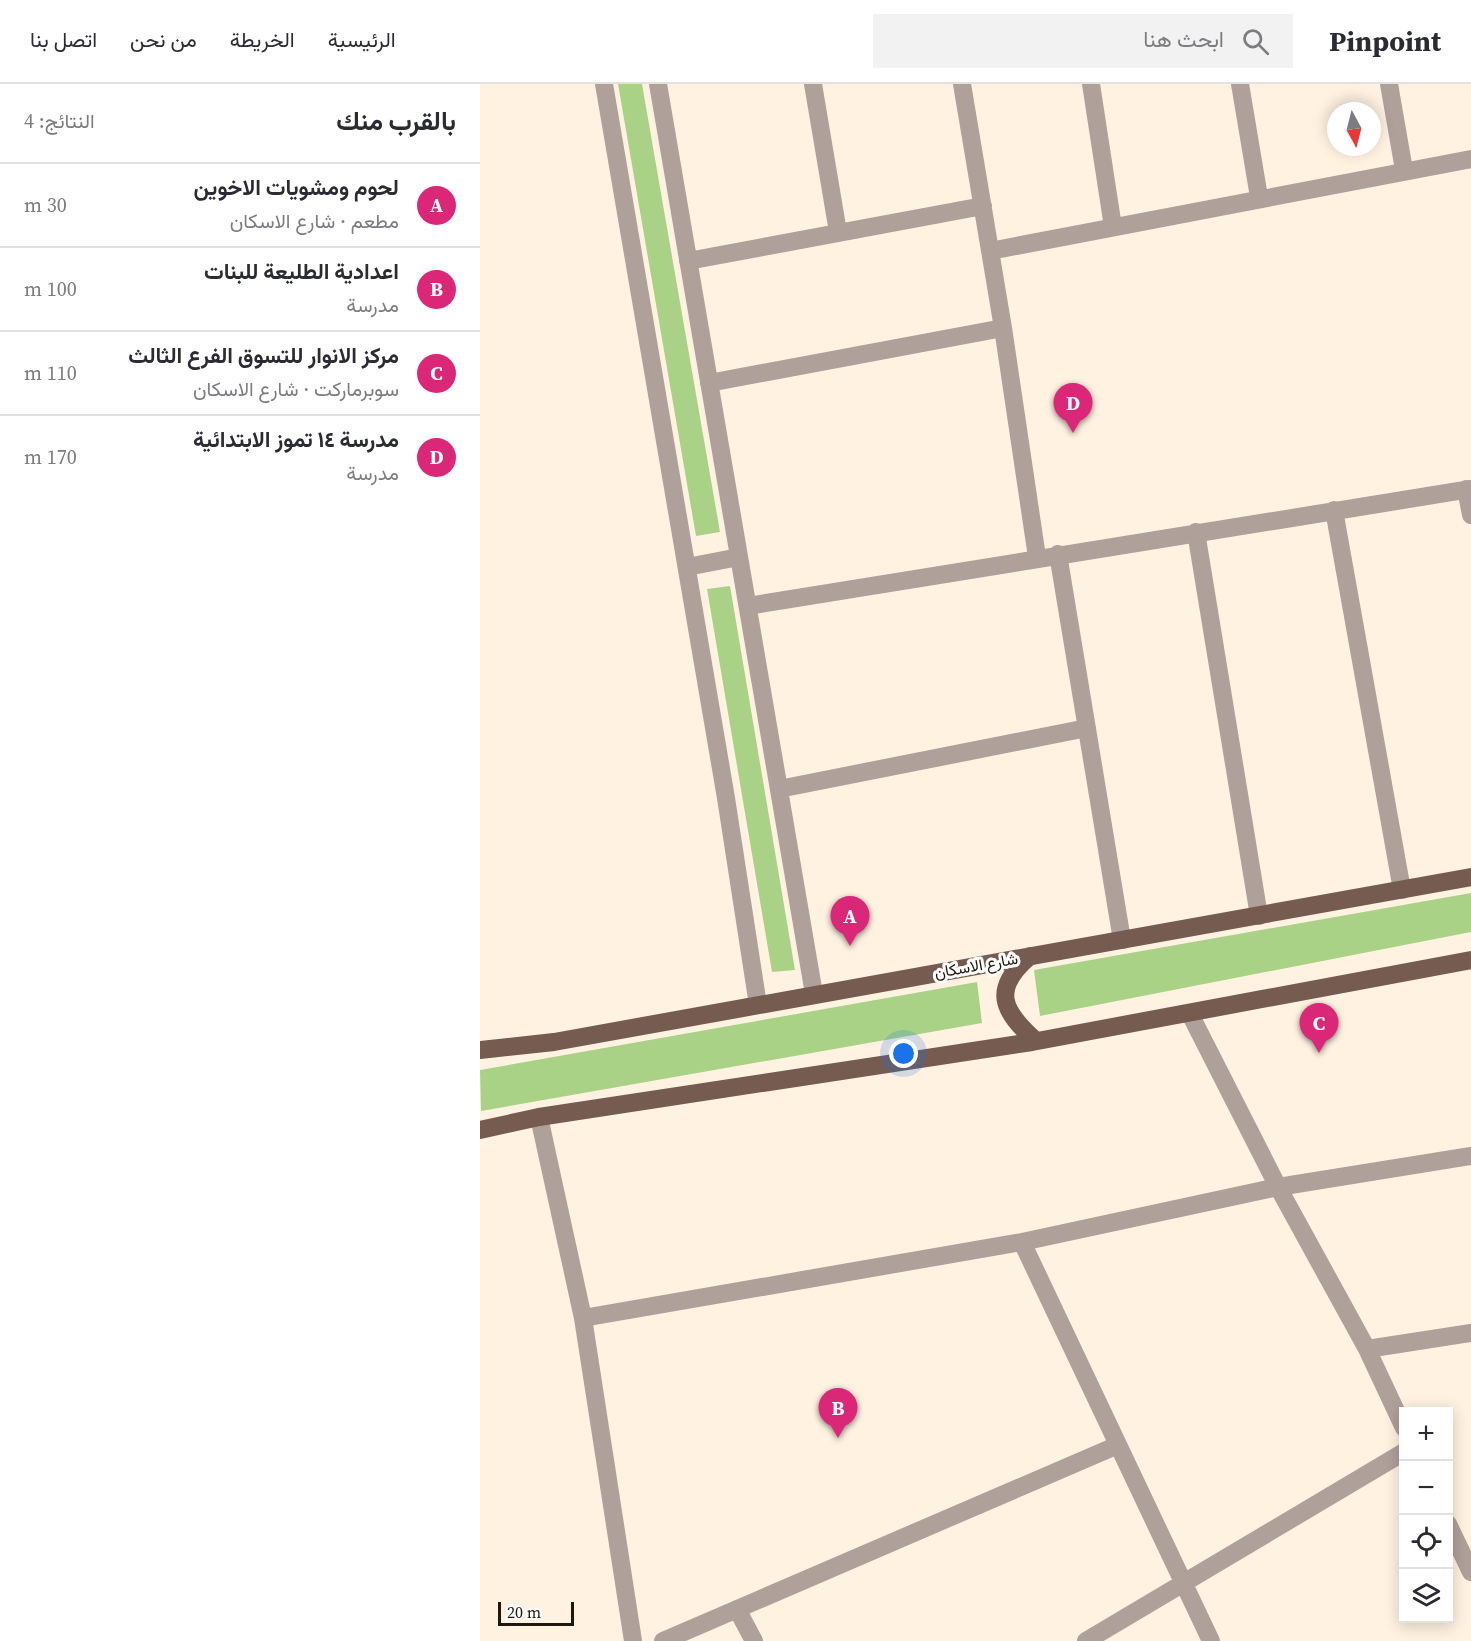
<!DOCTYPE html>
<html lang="ar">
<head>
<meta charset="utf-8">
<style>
  :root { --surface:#fff; --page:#f2f2f3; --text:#2b2b33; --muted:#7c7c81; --line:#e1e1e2; --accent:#db2777 }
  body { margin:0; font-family:"Source Serif 4",Vazirmatn,serif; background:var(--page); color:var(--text); direction:rtl }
  .controls { position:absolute; right:18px; bottom:18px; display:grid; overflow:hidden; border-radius:0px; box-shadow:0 3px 15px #0003 }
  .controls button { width:54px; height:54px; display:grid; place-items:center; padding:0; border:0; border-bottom:2px solid var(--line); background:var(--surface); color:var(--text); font:30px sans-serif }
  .compass { position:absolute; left:847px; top:18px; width:54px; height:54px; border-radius:50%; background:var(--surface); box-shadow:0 3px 15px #0003; rotate:173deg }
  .scale { position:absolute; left:18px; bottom:15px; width:76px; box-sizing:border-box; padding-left:6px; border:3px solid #20180e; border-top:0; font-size:16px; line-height:21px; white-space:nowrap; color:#20180e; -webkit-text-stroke:4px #fff; paint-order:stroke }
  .you { position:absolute; left:424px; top:970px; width:21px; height:21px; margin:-15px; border:4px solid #fff; border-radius:50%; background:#1a73e8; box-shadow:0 0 0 9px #1a73e833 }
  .badge { display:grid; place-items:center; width:39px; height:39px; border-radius:50%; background:var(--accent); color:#fff; font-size:20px; font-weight:700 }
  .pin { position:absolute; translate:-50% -50px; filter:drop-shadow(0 2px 3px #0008) }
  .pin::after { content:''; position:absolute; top:32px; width:21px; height:18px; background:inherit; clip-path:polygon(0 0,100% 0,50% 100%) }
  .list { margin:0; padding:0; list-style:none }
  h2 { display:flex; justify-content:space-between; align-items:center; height:78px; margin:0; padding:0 24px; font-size:26px }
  h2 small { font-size:20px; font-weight:400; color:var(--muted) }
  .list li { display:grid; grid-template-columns:39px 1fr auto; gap:18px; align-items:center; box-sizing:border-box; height:84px; padding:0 24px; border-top:2px solid var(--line) }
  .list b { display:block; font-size:22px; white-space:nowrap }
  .list p { margin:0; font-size:20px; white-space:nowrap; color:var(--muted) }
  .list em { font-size:20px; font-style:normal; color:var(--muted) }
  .icon { flex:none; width:33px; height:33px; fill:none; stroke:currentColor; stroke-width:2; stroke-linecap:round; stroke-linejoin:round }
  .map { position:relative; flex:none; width:991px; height:1557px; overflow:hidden; direction:ltr }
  header { display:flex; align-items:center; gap:36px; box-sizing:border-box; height:84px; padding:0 30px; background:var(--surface); border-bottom:2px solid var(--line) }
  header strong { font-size:28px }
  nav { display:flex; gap:33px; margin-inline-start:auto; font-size:21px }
  .search { width:420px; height:54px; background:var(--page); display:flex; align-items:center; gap:15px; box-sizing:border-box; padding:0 21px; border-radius:0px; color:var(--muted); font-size:22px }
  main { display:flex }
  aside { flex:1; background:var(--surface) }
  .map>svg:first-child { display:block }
  .green { fill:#aad286 }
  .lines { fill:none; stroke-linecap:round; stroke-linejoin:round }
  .minor { stroke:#afa09a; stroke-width:18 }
  .major { stroke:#755b50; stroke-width:18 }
  .labels { text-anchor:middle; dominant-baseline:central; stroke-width:6; stroke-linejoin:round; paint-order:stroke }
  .street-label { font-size:16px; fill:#20180e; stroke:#fff }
</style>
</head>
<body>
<header>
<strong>Pinpoint</strong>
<div class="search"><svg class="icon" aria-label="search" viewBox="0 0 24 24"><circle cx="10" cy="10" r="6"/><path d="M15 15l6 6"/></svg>ابحث هنا</div>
<nav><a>الرئيسية</a><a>الخريطة</a><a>من نحن</a><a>اتصل بنا</a></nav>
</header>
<main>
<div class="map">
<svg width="991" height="1557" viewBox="0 0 991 1557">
  <rect width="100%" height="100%" fill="#fff2e1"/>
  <path class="green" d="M138 0H162L240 448 216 452Z
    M250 502 315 886 292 888 227 505Z
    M991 809V848L560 932 554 886Z
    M497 898 502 939 1 1027 0 986Z"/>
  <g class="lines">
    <path class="minor" d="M124 0 246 714 278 921
      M178 0 334 910
      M333 0 358 148
      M482 0 523 244 557 473
      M611 0 633 143
      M760 0 779 113
      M909 0 924 86
      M510 167 991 75
      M208 177 503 122
      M229 299 523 244
      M986 405 991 431
      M854 426 922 806
      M716 448 779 832
      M578 470 642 856
      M207 483 259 473
      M268 522 991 405
      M299 705 607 644
      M710 930 798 1103 887 1265 924 1344
      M59 1033 103 1234 153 1557
      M542 1158 731 1557
      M103 1234 542 1158 798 1103 991 1072
      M887 1265 991 1249
      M968 1440 991 1488
      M257 1525 274 1557
      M183 1557 638 1361
      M606 1557 924 1368"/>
    <path class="major" d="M550 872C511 905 522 927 556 957
      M0 966 74 958 991 793
      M0 1046 59 1033 552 958 991 876"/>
  </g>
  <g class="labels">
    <g class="street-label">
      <text transform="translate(496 881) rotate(-10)">شارع الاسكان</text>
    </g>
  </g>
</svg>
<div class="controls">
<button>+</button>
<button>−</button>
<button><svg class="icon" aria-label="locate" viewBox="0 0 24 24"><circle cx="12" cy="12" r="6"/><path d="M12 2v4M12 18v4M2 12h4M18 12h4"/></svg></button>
<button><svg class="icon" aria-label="layers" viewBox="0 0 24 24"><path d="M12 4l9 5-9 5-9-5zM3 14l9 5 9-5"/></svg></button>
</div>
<svg class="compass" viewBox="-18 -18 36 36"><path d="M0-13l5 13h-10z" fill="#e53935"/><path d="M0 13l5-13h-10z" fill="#7c7c81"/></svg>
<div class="scale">20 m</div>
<div class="you"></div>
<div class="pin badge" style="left:370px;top:862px">A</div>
<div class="pin badge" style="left:358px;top:1354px">B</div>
<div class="pin badge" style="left:839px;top:969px">C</div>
<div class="pin badge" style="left:593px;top:349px">D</div>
</div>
<aside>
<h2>بالقرب منك<small>النتائج: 4</small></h2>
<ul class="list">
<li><span class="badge">A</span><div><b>لحوم ومشويات الاخوين</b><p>مطعم · شارع الاسكان</p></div><em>30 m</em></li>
<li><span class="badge">B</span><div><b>اعدادية الطليعة للبنات</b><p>مدرسة</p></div><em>100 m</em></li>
<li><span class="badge">C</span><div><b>مركز الانوار للتسوق الفرع الثالث</b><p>سوبرماركت · شارع الاسكان</p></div><em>110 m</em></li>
<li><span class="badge">D</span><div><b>مدرسة ١٤ تموز الابتدائية</b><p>مدرسة</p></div><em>170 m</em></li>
</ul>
</aside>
</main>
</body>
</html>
